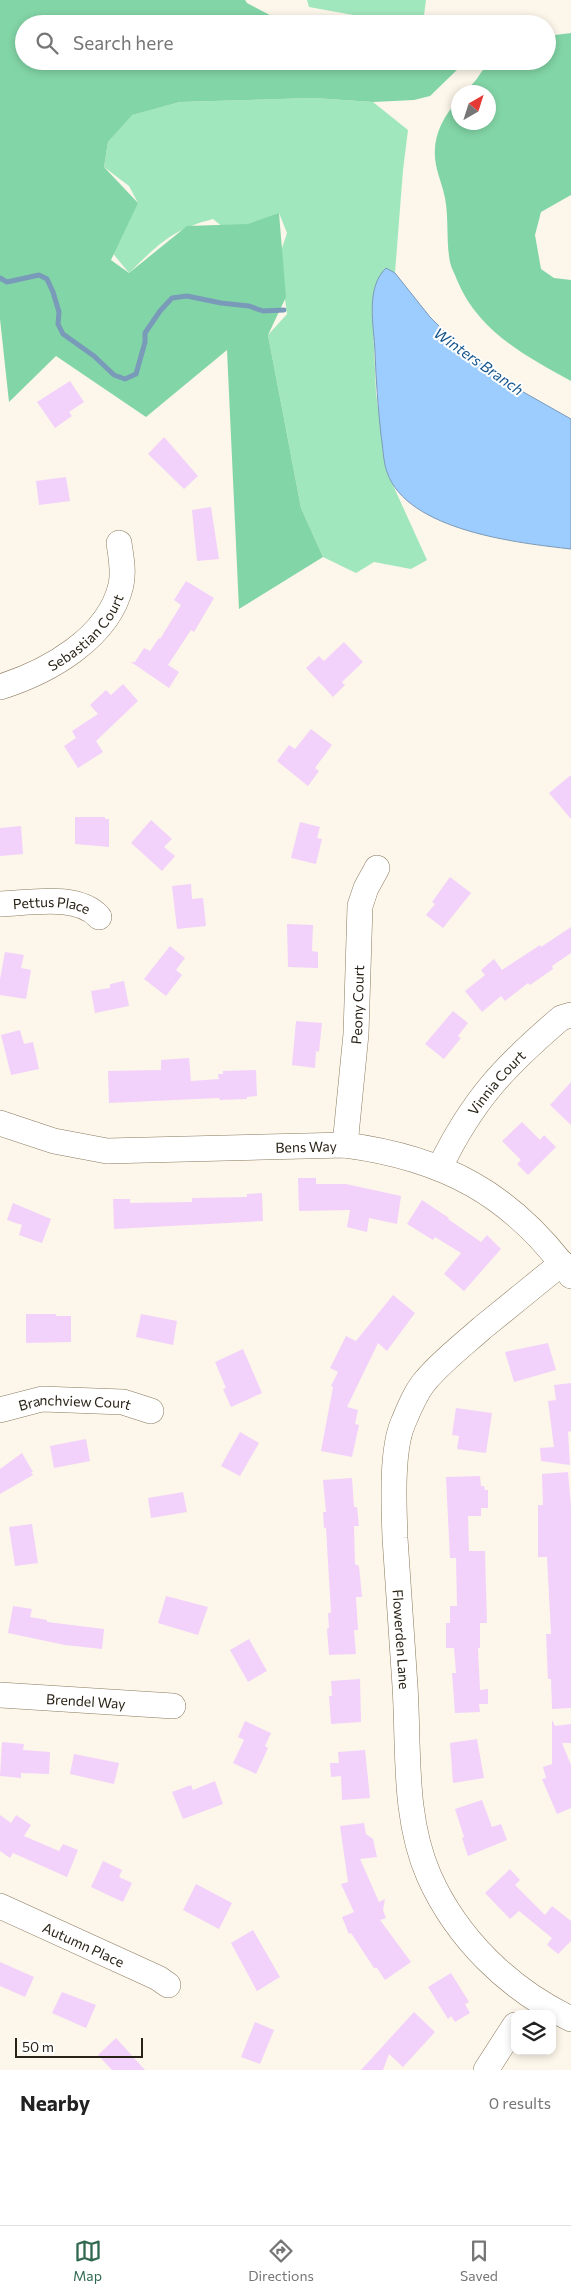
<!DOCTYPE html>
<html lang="en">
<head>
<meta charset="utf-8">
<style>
  :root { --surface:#fff; --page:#f6f6f6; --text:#222; --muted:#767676; --line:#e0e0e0; --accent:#316951 }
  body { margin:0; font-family:Commissioner,sans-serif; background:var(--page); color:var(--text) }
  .controls { position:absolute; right:15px; bottom:15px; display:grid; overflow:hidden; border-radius:10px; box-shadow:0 2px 8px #0003 }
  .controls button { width:45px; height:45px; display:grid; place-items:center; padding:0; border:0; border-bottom:1px solid var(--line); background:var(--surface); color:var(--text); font:25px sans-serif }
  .compass { position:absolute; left:451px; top:85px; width:45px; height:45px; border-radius:50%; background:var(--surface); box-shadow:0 2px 8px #0003; rotate:39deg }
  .scale { position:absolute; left:15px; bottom:12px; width:128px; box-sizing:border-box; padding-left:5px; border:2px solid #292317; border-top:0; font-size:14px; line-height:18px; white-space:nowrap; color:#292317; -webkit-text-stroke:4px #fff; paint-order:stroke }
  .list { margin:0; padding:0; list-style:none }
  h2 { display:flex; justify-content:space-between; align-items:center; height:65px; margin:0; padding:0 20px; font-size:21px }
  h2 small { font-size:16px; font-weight:400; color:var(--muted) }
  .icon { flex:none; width:28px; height:28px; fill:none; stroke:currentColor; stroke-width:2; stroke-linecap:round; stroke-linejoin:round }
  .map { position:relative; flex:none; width:571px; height:2070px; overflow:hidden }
  .search { position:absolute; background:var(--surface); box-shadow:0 2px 8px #0003; left:15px; right:15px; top:15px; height:55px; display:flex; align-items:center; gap:12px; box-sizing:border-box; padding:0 18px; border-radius:28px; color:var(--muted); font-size:19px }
  .sheet { height:155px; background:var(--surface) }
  nav { display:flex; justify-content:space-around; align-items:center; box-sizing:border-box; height:70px; border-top:1px solid var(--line); background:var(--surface); font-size:14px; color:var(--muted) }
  nav a { display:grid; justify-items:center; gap:2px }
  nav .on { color:var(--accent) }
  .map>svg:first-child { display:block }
  .green { fill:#a1e7bd }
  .forest { fill:#82d5a6 }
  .water { fill:#9dcdfe; stroke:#7a9ab9 }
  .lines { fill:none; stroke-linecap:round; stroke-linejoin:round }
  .stream { stroke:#7a9ab9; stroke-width:5 }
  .building { fill:#f2d2fb }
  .minor-casing { stroke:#8a7a5f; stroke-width:26 }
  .minor { stroke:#fff; stroke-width:25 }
  .labels { text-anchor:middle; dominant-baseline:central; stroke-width:4; stroke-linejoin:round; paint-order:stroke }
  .street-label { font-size:14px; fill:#292317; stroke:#fff }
  .water-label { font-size:15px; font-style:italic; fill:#15558c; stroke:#fff }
</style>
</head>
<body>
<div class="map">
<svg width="571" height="2070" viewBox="0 0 571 2070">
  <rect width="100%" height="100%" fill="#fdf6ea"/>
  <path class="green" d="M307 0H426L423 23 403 24 309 7Z
    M314 98 373 102 408 130 403 170 395 273 386 268 372 301 376 393 383 444 387 472 427 560 411 569 374 562 356 573 323 557 301 508 268 335 287 314 279 257 287 233 279 213 235 237 213 219C171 230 159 244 129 273L106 245 138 203 129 186 104 167 108 142 131 115 180 102Z"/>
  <path class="forest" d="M0 0H245L247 3 287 24H24V61H458L460 67 430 96 414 100 373 102 314 98 180 102 132 115 108 142 104 167 138 203 111 260 129 273 187 226 248 224 279 213 286 297 268 335 301 508 323 557 239 609 227 350 146 417 56 356 9 402 0 319Z
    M571 33V195L541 212 535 235 541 269 554 278 571 280V381C525 356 478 331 457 280 455 274 451 268 450 262 446 242 449 219 445 198 443 187 438 176 436 165 431 139 442 118 458 100V122H488V92H465L476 80 489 61H547V36Z"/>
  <path class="water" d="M386 268 395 273 430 317 464 351 518 389 571 419V549C519 543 407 531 387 472 383 461 383 446 381 435 378 407 376 380 375 352 374 326 365 288 386 268Z"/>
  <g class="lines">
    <path class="stream" d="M0 278 7 282 39 275 47 279 53 292 59 312 58 324 63 334 94 356 114 375 125 379 136 374 145 342V333L160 311 172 298 187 296 221 303 249 306 263 311 284 310"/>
  </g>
  <path class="building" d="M70 381 84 402 69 412 72 416 55 428 37 402Z
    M164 437 198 476 184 489 148 454Z
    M66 477 70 501 39 505 36 481Z
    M211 507 219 559 197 561 192 510Z
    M186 581 214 598 194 632 191 630 168 665 179 672 169 688 131 662H135L144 648 150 651 159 638 160 639 181 605 174 600Z
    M344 642 363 662 342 682 345 685 333 697 306 668 319 656 324 661Z
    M123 684 138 701 96 741 103 752 78 768 64 746 76 738 72 731 98 714 90 705 106 690 111 695Z
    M311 729 332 745 315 768 319 771 308 786 277 761 289 745 295 749Z
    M571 775V819L549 793Z
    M75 817H105V819H109V847L75 844Z
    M151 820 172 839 164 847 175 856 162 871 131 843Z
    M300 822 320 827 317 838 322 839 316 864 291 858Z
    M21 826 23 854 0 856V828Z
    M450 877 471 893 443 928 426 915 435 904 432 902Z
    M191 884 192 899 203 898 206 926 177 929 172 886Z
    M287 924 313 925 312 951 318 952V968L288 967Z
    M571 927V953L552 966 553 969 530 985 528 983 505 1001 501 996 482 1012 465 991 485 975 481 970 494 959 502 970 540 945 541 947Z
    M170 946 185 958 176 970 182 975 166 996 144 979Z
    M5 952 24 955 21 968 31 970 26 999 0 995V979Z
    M124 981 129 1006 95 1013 91 991 110 988V984Z
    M453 1011 468 1023 458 1036 461 1038 444 1059 425 1044Z
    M296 1021 322 1023 319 1052 316 1051 315 1068 292 1065Z
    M20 1030 24 1044 33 1042 39 1069 11 1075 1 1035Z
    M189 1058 191 1081 219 1079 218 1074H223V1071L256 1070 257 1096 247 1097V1099L220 1100 219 1098 109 1103 108 1071 161 1070V1060Z
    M571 1082V1125L550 1105Z
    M522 1122 540 1140 544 1135 556 1147 528 1175 517 1164 521 1160 502 1141Z
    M298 1178H316V1184H346L401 1196 397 1224 369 1218 367 1232 347 1227 350 1210 299 1211Z
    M262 1193 263 1221 114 1229 113 1199H130V1203L192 1202V1198L247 1197V1194Z
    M422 1200 449 1218 448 1219 481 1242 487 1235 501 1249 464 1291 444 1274 461 1253 435 1237 433 1240 407 1224Z
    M13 1203 51 1219 42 1243 19 1235 22 1225 7 1220Z
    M393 1295 415 1313 387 1351 378 1343 347 1407 358 1410 355 1424 359 1425 352 1457 321 1451 333 1387 331 1386 338 1372 330 1368 346 1336 356 1341Z
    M26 1314H56V1316H71V1342L26 1343Z
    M141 1314 177 1321 173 1345 136 1337Z
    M548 1343 556 1370 514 1382 505 1352Z
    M243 1349 262 1393 231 1407 223 1389 226 1388 215 1362Z
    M571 1383V1431L568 1432 570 1465 541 1461 540 1448 554 1447 548 1401 556 1400 554 1385Z
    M456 1408 492 1413 486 1453 457 1449 459 1436 452 1435Z
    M240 1432 259 1443 240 1476 221 1466Z
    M86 1439 90 1461 54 1468 50 1446Z
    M22 1453 33 1472H31L33 1475 0 1494V1469Z
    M568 1472 571 1506V1708L552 1709 551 1679H548L546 1634H551L547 1557H538V1505H543L542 1474Z
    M480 1476 481 1486H484L485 1490H488V1508H481V1516H468L469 1551H485L487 1623H480V1648H478L480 1690 488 1689V1704H479L480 1712 455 1713 452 1673H456L454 1648H446V1623H450V1606H457L456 1558H450L446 1477Z
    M352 1478 354 1507H357L359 1526H354L355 1564 359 1566 362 1597H356L358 1630H354L356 1654 329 1655 327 1629 329 1628 328 1613H331L326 1528H324L323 1512H326L323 1480Z
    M183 1492 187 1512 151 1518 148 1498Z
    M32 1524 38 1563 15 1566 9 1527Z
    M166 1596 208 1607 198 1635 158 1623Z
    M13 1606 32 1609 30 1617 47 1620V1622L104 1629 102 1649 65 1645 8 1633Z
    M249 1639 267 1671 248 1682 230 1650Z
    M360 1679 361 1722 331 1724 329 1696H332L331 1681Z
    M552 1720 555 1726 571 1724V1743H562L571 1765V1808L557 1814 542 1779 546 1778 543 1767 552 1764Z
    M245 1721 271 1733 265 1746 268 1748 256 1774 233 1763 244 1740 238 1737Z
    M477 1739 484 1778 453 1783 450 1743Z
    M2 1742 24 1744 23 1750 50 1752 49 1774 21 1773V1778L0 1776Z
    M365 1750 370 1798 342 1800 341 1776 331 1777 330 1763H339L338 1752Z
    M74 1754 119 1763 114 1784 70 1774Z
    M215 1781 223 1804 183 1819 172 1792 191 1785 193 1790Z
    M482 1800 492 1827 501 1824 507 1840 468 1856 462 1838 464 1837 455 1809Z
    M0 1815 11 1823 16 1815 31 1825 24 1836 59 1851 63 1844 78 1850 67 1877 13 1853 10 1858 0 1851Z
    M364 1823 366 1834 373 1839 377 1857 360 1859 379 1902 385 1899 383 1910 386 1918 380 1920 411 1962 385 1980 377 1968H374L351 1933 349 1934 342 1917 354 1912 341 1884 348 1882 340 1826Z
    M103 1861 122 1870 119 1877 132 1883 123 1902 91 1887Z
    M510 1869 520 1880 515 1885 545 1915 552 1906 571 1921V1941L558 1954 547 1945 552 1938 519 1911 510 1919 485 1893Z
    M196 1884 232 1903 219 1929 183 1910Z
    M253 1930 280 1977 257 1991 231 1943Z
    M0 1962 34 1977 25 1997 0 1986Z
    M451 1973 469 2002 465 2004 470 2013 455 2022 451 2016 448 2019 428 1987Z
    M62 1992 96 2005 86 2028 52 2013Z
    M414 2012 435 2032 403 2067 389 2054 383 2070H361Z
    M255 2022 274 2030 260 2064 241 2057Z
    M116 2038 145 2070H112L98 2055Z"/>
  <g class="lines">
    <defs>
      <g id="minor">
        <path id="s1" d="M0 687C48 672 109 638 121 585 124 571 121 557 119 543"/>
        <path id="s2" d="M0 904C30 903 78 893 99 917"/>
        <path id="s3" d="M0 1123 54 1141 107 1151 345 1145C444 1158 512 1194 571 1276"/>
        <path id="s4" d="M345 1145 356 1034 360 906 366 888 377 868"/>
        <path id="s5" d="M440 1167C473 1099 505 1066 561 1018L571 1015"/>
        <path id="s6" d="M562 1263C535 1285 509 1306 482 1328 463 1345 443 1360 426 1380 416 1391 409 1409 403 1423 391 1451 394 1507 395 1538 398 1588 402 1637 405 1686 409 1749 403 1817 429 1876 457 1939 510 1990 571 2019"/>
        <path id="s7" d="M0 1410 42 1399 123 1402 151 1411"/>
        <path id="s8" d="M0 1695 173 1706"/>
        <path id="s9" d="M0 1906 158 1978 168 1985"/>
        <path d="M486 2070 515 2025"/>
      </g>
    </defs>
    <use href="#minor" class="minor-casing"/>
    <use href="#minor" class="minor"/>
  </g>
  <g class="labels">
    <g class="street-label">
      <text stroke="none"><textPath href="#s1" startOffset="104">Sebastian Court</textPath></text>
      <text stroke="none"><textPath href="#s2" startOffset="52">Pettus Place</textPath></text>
      <text stroke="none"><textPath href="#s4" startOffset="141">Peony Court</textPath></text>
      <text stroke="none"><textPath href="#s5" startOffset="102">Vinnia Court</textPath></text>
      <text stroke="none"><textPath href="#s3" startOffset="310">Bens Way</textPath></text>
      <text stroke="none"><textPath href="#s7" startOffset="76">Branchview Court</textPath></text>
      <text stroke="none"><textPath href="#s6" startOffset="446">Flowerden Lane</textPath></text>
      <text stroke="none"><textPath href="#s8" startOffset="86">Brendel Way</textPath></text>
      <text stroke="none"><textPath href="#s9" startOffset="92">Autumn Place</textPath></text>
    </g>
    <g class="water-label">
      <text transform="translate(479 361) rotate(35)">Winters Branch</text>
    </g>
  </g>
</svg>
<div class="controls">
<button><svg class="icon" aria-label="layers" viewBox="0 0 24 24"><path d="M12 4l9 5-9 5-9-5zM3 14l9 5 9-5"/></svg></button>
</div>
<svg class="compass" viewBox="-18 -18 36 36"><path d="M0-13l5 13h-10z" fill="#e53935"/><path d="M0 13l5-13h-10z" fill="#767676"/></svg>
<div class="scale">50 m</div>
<div class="search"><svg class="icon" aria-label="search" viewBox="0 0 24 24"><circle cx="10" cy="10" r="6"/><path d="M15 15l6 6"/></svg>Search here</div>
</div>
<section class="sheet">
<h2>Nearby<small>0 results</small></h2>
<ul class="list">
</ul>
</section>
<nav>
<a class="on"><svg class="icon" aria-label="map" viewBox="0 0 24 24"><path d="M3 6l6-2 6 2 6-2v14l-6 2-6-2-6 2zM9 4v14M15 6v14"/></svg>Map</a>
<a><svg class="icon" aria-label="directions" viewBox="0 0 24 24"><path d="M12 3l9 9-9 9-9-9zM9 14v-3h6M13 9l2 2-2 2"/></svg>Directions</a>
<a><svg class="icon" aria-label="saved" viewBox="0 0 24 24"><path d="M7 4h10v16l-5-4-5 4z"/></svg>Saved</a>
</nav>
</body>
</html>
